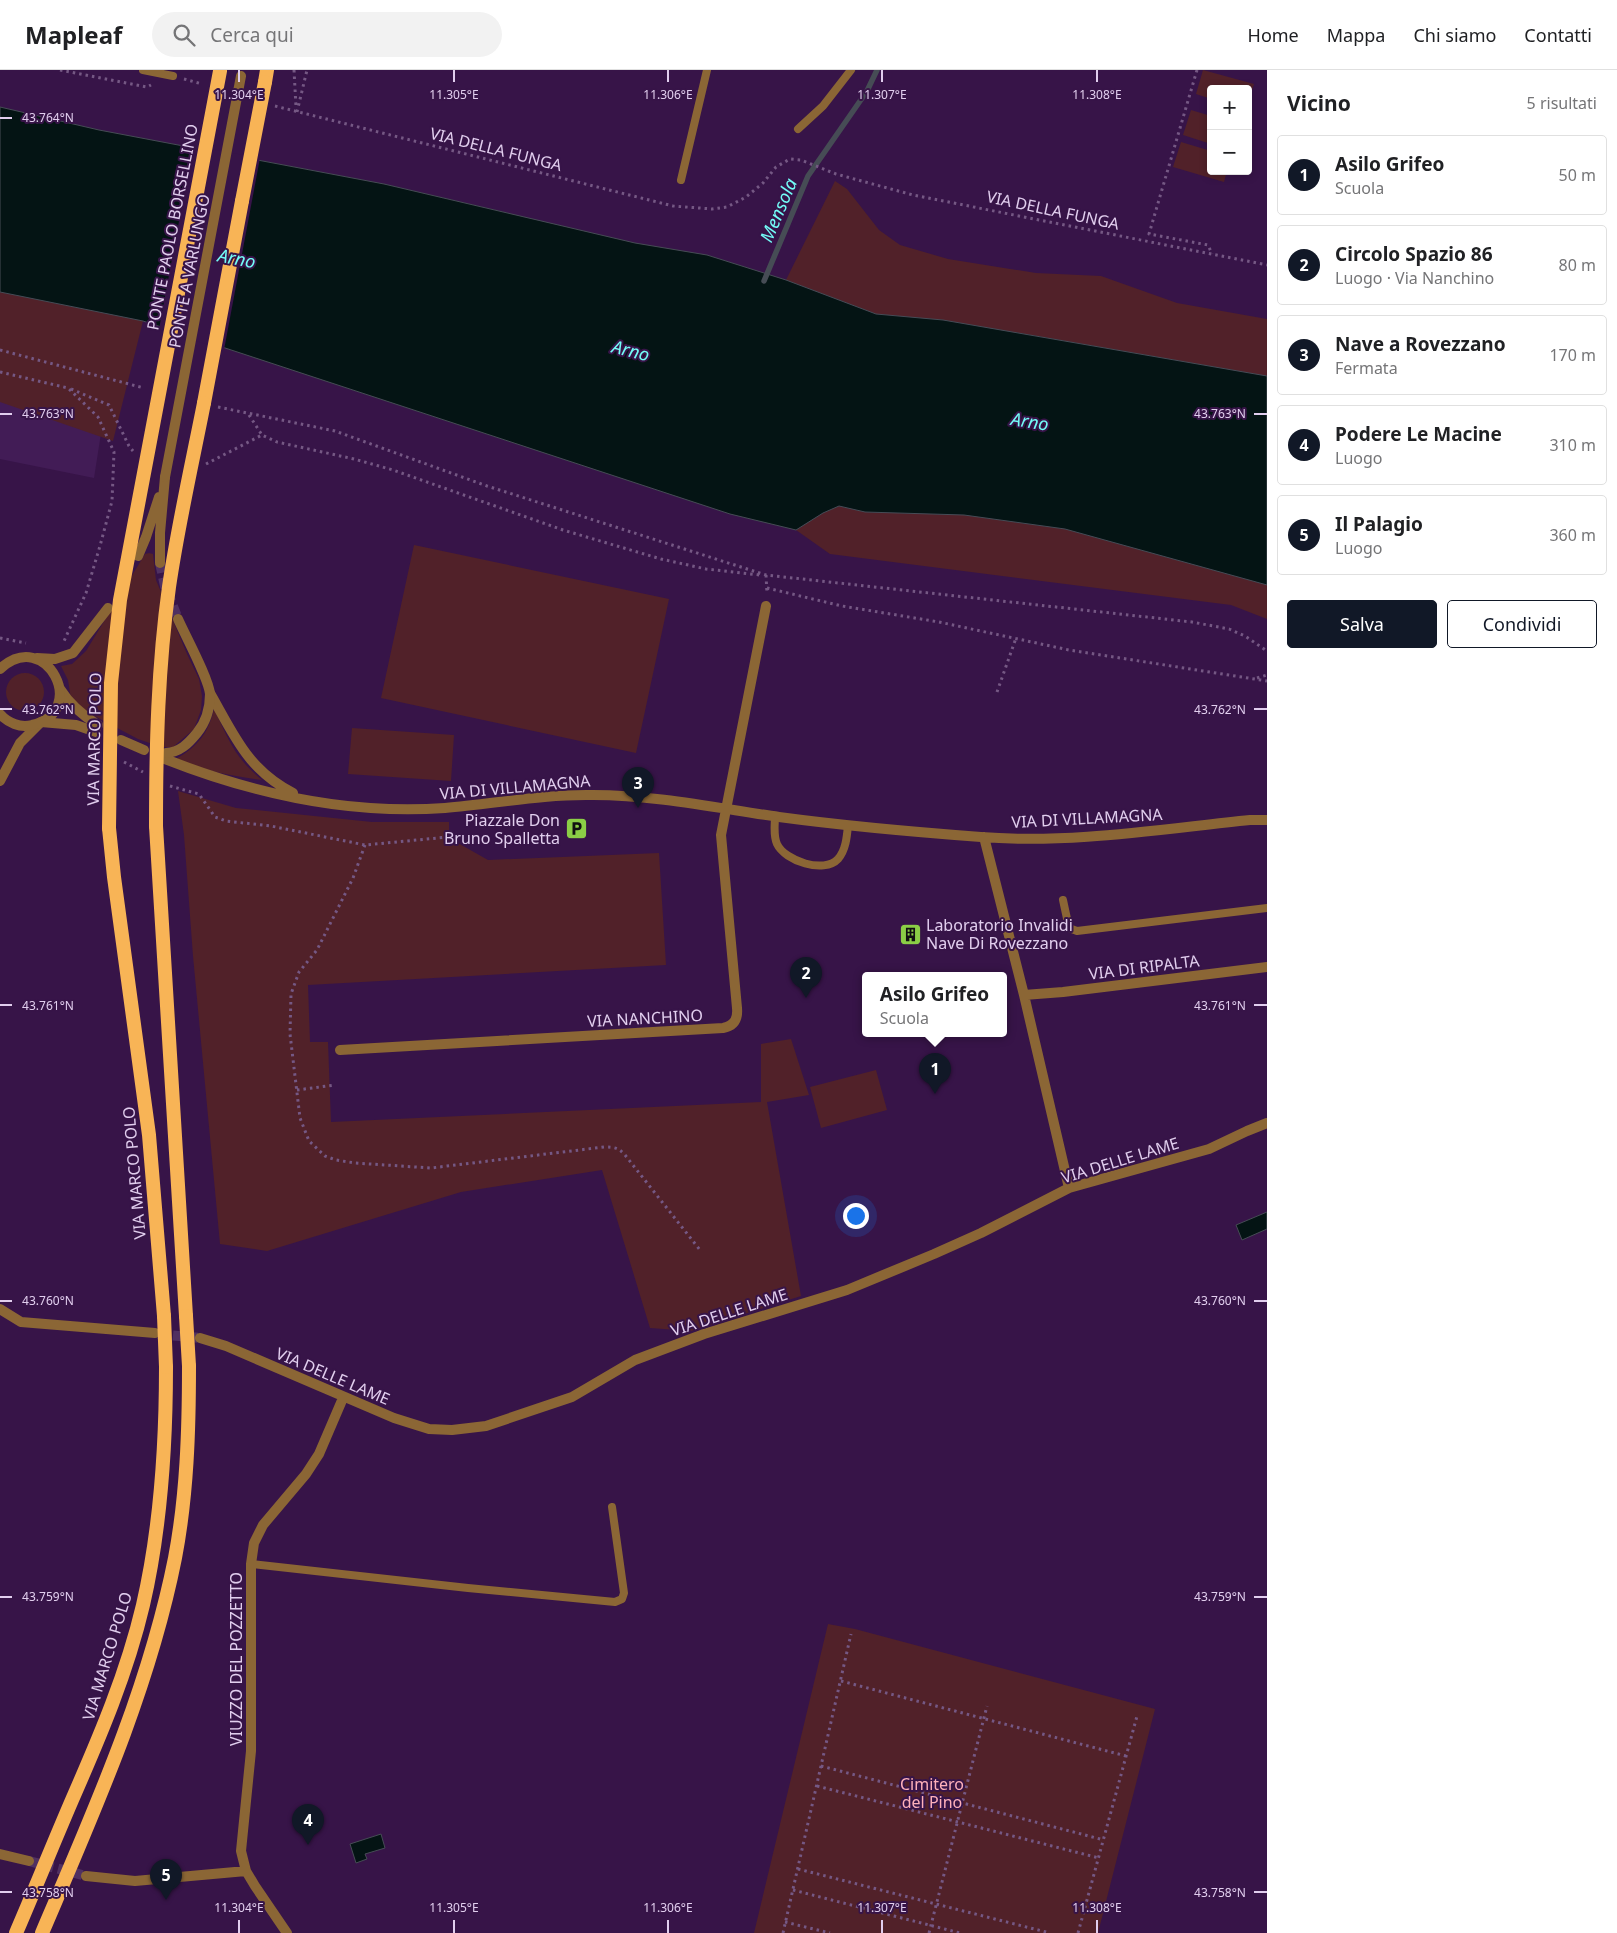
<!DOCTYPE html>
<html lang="it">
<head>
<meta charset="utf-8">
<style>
  :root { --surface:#fff; --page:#f2f2f2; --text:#202124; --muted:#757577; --line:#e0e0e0; --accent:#111827 }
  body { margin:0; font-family:"Noto Sans",sans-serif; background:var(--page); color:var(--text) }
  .controls { position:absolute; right:15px; top:15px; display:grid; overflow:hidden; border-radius:5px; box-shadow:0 2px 8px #0003 }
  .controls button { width:45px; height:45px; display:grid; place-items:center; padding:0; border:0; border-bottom:1px solid var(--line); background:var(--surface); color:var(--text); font:25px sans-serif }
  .you { position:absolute; left:855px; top:1145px; width:18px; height:18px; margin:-12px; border:4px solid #fff; border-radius:50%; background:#1a73e8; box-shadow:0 0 0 8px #1a73e833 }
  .badge { display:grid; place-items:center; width:32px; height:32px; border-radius:50%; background:var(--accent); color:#fff; font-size:16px; font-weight:700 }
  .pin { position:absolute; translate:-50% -41px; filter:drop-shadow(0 1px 2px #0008) }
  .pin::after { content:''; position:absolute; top:26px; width:18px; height:15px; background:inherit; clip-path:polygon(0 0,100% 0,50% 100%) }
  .popup { position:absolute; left:862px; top:902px; width:145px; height:65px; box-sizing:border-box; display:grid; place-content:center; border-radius:5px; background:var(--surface); filter:drop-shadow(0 1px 4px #0005); font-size:16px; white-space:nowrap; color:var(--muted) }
  .popup b { font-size:19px; color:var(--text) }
  .popup::after { content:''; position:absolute; left:50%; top:100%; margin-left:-10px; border:10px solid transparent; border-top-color:var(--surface) }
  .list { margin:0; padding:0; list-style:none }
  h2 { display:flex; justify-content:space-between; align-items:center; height:65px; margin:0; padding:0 20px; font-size:21px }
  h2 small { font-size:16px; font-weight:400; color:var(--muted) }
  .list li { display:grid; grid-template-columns:32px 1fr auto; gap:15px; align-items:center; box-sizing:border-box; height:80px; margin:0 10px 10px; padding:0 10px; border:1px solid var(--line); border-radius:5px }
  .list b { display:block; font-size:19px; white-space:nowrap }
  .list p { margin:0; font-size:16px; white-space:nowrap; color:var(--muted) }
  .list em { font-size:16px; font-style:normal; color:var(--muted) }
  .actions { display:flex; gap:10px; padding:15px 20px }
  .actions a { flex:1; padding:11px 0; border:1px solid var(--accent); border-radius:5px; text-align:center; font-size:18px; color:var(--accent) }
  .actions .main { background:var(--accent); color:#fff }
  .icon { flex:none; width:28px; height:28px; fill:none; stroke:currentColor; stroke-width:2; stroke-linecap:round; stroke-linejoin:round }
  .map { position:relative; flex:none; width:1267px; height:1863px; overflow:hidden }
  header { display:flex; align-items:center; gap:30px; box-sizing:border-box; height:70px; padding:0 25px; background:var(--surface); border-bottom:1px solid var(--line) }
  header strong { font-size:24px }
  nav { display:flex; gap:28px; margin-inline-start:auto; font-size:18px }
  .search { width:350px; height:45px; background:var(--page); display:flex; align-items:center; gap:12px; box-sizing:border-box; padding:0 18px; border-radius:28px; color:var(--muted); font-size:19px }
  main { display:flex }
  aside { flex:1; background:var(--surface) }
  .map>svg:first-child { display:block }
  .built { fill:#421c56 }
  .green { fill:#512129 }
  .water { fill:#041414; stroke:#464c55 }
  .pier { fill:#371448 }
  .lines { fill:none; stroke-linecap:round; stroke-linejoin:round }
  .stream { stroke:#464c55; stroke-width:5.5 }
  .minor-tunnel { stroke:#503061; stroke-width:10; stroke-dasharray:10 5; stroke-linecap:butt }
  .tertiary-tunnel { stroke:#503061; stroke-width:10; stroke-dasharray:10 5; stroke-linecap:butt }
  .path { stroke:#755884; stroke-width:3; stroke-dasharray:2.5 4; stroke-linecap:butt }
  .service { stroke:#8b6635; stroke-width:8 }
  .minor { stroke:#8b6635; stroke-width:10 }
  .tertiary { stroke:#8b6635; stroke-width:10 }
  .trunk { stroke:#f8b456; stroke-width:14 }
  .tertiary-bridge { stroke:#8b6635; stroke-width:10 }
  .trunk-bridge { stroke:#f8b456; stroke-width:14 }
  .ticks { fill:none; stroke:#e1ceee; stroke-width:2 }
  .labels { text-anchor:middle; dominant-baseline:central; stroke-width:4; stroke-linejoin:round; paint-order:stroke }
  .street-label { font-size:16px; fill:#e1ceee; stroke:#371448 }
  .poi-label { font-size:16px; fill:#e1ceee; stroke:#371448; text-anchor:end }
  .park-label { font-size:16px; fill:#feb1ba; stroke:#371448 }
  .water-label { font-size:18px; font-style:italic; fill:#73fcf7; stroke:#371448 }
  .ticks-label { font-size:12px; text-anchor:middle; fill:#e1ceee; stroke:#371448; stroke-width:4; stroke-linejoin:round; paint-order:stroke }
</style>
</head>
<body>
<header>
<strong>Mapleaf</strong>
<div class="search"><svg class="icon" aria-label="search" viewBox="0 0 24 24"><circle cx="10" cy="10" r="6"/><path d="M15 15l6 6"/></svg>Cerca qui</div>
<nav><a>Home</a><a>Mappa</a><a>Chi siamo</a><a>Contatti</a></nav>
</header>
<main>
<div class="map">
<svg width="1267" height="1863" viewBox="0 0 1267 1863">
  <rect width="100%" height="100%" fill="#371448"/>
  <path class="built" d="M0 317 102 357 94 408 0 389Z"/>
  <path class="green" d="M1203 0 1254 14 1248 32V19H1211V29L1196 24Z
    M1191 40 1211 46V74L1183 65Z
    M1181 72 1211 81V101H1227L1224 112 1173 97Z
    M835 111 847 119 879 160 900 175 948 189 1036 203 1101 206 1177 233 1267 249V306L943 250 876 244 786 210Z
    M0 222 143 251 113 371 0 332Z
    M839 436 865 442 964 445 1065 459 1267 515V549L1231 535 830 484 796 460 823 443Z
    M414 475 669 529 636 683 381 628Z
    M149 483 153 484 156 510 187 584 199 609 202 626 201 640 194 659 173 677H161L138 669 87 642 71 629 68 610 61 596 72 594 86 581 145 484Z
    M6 622a19 19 0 1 1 38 0a19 19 0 1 1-38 0Z
    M214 639C229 670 234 687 262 710 232 706 204 701 176 689 198 676 208 664 214 639Z
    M352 658 454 665 451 711 348 704Z
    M178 721 236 738 372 752H449V768L488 790 659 783 666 895 308 915 310 972H328L331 1052 761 1032V974L791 969 809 1025 767 1032 801 1226 691 1261 650 1258 602 1100 461 1122 267 1181 220 1174 193 886 184 765Z
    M876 1000 887 1040 821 1058 810 1017Z
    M828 1554 855 1559 1155 1639 1098 1863H754Z"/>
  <path class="water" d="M0 37 99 60 384 114 635 173 707 185 786 210 876 244 943 250 1267 306V515L1065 459 964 445 865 442 839 436 823 443 796 460 730 444 143 251 0 222Z
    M1267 1142V1159L1242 1170 1236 1155Z
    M381 1764 385 1778 365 1784 367 1789 356 1793 350 1774Z"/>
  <path class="pier" d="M193 76 260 88 224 280 159 259Z"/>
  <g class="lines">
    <path class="stream" d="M764 211 808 106 867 21 877 0"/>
    <path class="minor-tunnel" d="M158 1264 200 1268
      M29 1791 86 1806"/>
    <path class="tertiary-tunnel" d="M160 493 165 516 178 549"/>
    <path class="path" d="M60 0 147 17 151 15
      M294 0 296 37
      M1197 0 1149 164 1208 175 1212 184
      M184 9 202 14
      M275 36 673 136 712 139 727 137 746 127 763 113 776 97 790 89 801 90 836 104 913 125 1267 195
      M297 42 307 0
      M0 280 144 318
      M0 302 68 318 98 347 114 382 112 431 100 476 86 523 64 571
      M71 319 109 335 129 376 133 381
      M218 337 335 361 487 416 766 505 1192 552 1229 559 1245 566 1267 581
      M249 345 262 365
      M206 394 262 365 277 372 354 389 393 400 563 460 661 489 706 499 760 505
      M766 505 767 524
      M767 518 842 536 939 552 1069 580 1267 611
      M0 568 26 573
      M1257 608 1267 605
      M997 622 1016 568
      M124 692 143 702
      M170 716 199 724 215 747 226 751 271 756 365 775 459 766
      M365 775 353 808 317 880 299 902 291 924 290 964 300 1048 309 1071 325 1086 336 1090 355 1093 431 1098 604 1077C614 1077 619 1078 625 1085L700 1180
      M297 1020 335 1015
      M841 1611 1126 1686
      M821 1696 1104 1770
      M817 1716 1099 1788
      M798 1799 1050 1863
      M793 1820 960 1863
      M785 1852 830 1863
      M783 1863 851 1564
      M929 1863 987 1636
      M1078 1863 1137 1646"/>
    <path class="service" d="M143 0 173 6
      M798 59 823 36 851 0
      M681 110 707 0
      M775 746C775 755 773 765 777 774 785 791 824 804 838 789 846 780 847 766 848 755
      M1063 830 1069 858 1077 861 1267 838
      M251 1494 468 1518 615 1532 622 1529 624 1523 612 1437"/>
    <path class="minor" d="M60 619C70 635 82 645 98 655
      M210 623C234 665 247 699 293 723
      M165 689C254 724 349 745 445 738 494 734 543 724 593 725 655 725 717 738 779 747 846 756 914 762 981 767 1071 774 1161 759 1250 750H1267
      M0 711 20 673 41 652
      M984 767 1024 925 1069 1118
      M1024 925 1063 922 1267 897
      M340 980 723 958C734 956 738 949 737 938L721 765 766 536
      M0 1239 21 1252 155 1263
      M200 1268 226 1276 394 1348 429 1359 452 1360 486 1356 572 1327 635 1290 704 1264 847 1220 934 1184 981 1163 1069 1118 1209 1079 1247 1061 1267 1053
      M0 1784 29 1791
      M86 1806 135 1811 246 1801
      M287 1863 255 1816 246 1801 241 1781 251 1681V1494L254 1473 263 1455 306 1404 319 1384 343 1328"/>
    <path class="tertiary" d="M138 486 146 467 159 427
      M160 493V463L165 407
      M37 588 55 589 73 583 108 538
      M0 599C46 556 90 642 32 655 20 658 8 653 0 644
      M41 652 76 655 96 662
      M121 670 144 680
      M166 683C180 682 188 674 197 663 206 652 210 638 210 624 209 609 185 565 178 549"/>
    <path class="trunk" d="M265 12 267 0
      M204 333 242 131
      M156 756 186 1246
      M109 758 114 807 149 1065 164 1246
      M16 1863C35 1819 53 1774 72 1730 100 1666 127 1603 143 1535 161 1457 166 1377 166 1297
      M42 1863C94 1741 149 1619 175 1488 187 1425 189 1360 189 1296"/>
    <path class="tertiary-bridge" d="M165 407 241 6"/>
    <path class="trunk-bridge" d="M242 131 265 12
      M156 756C156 676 158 596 169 517 178 455 192 394 204 333
      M109 758 111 613 120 530 220 1
      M164 1246 166 1297
      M186 1246 189 1296"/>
  </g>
  <path class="ticks" d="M239 0V12M454 0V12M668 0V12M882 0V12M1097 0V12M0 48H12M0 344H12M1254 344H1267M0 639H12M1254 639H1267M0 935H12M1254 935H1267M0 1231H12M1254 1231H1267M0 1527H12M1254 1527H1267M0 1822H12M1254 1822H1267M239 1850V1863M454 1850V1863M668 1850V1863M882 1850V1863M1097 1850V1863"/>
  <defs>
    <symbol id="parking-square" viewBox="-11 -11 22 22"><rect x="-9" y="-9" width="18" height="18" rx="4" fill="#8bce46" stroke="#371448"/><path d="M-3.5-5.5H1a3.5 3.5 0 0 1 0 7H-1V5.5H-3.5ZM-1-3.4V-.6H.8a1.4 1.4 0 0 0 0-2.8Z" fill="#111"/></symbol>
    <symbol id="building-square" viewBox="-11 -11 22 22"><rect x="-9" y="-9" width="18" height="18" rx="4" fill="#8bce46" stroke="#371448"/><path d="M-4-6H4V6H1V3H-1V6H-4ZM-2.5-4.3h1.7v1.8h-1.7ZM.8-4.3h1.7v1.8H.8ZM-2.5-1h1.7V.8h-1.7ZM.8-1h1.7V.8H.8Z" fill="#111"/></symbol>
  </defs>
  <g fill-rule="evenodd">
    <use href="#parking-square" x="564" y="746" width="25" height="25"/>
    <use href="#building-square" x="898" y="852" width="25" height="25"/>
  </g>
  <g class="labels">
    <g class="street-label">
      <text transform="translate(496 79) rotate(14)">VIA DELLA FUNGA</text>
      <text transform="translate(1053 140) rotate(12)">VIA DELLA FUNGA</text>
      <text transform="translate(172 157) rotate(-79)">PONTE PAOLO BORSELLINO</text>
      <text transform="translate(189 201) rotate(-79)">PONTE A VARLUNGO</text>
      <text transform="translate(94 669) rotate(-89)">VIA MARCO POLO</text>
      <text transform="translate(515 717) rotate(-5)">VIA DI VILLAMAGNA</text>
      <text transform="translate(1087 748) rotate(-3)">VIA DI VILLAMAGNA</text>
      <text transform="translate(1144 897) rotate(-7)">VIA DI RIPALTA</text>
      <text transform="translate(645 948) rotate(-3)">VIA NANCHINO</text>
      <text transform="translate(1120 1090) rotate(-17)">VIA DELLE LAME</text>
      <text transform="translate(134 1103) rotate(-95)">VIA MARCO POLO</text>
      <text transform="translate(729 1242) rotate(-18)">VIA DELLE LAME</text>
      <text transform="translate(333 1306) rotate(23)">VIA DELLE LAME</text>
      <text transform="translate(107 1586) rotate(-73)">VIA MARCO POLO</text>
      <text transform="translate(236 1589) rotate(-90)">VIUZZO DEL POZZETTO</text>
    </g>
    <g class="poi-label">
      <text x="560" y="750">Piazzale Don<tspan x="560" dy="18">Bruno Spalletta</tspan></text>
      <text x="926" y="855" text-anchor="start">Laboratorio Invalidi<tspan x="926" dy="18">Nave Di Rovezzano</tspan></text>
    </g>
    <g class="park-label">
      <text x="932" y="1714">Cimitero<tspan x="932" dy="18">del Pino</tspan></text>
    </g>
    <g class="water-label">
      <text transform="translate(778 140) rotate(-67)">Mensola</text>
      <text transform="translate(237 188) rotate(11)">Arno</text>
      <text transform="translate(631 280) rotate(14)">Arno</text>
      <text transform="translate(1030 351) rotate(9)">Arno</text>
    </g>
  </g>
  <g class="ticks-label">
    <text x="239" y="29">11.304°E</text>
    <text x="454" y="29">11.305°E</text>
    <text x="668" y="29">11.306°E</text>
    <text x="882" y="29">11.307°E</text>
    <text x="1097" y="29">11.308°E</text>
    <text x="48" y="52">43.764°N</text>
    <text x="48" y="348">43.763°N</text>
    <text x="1220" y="348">43.763°N</text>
    <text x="48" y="644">43.762°N</text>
    <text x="1220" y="644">43.762°N</text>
    <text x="48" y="940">43.761°N</text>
    <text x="1220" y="940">43.761°N</text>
    <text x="48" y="1235">43.760°N</text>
    <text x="1220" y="1235">43.760°N</text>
    <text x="48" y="1531">43.759°N</text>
    <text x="1220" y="1531">43.759°N</text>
    <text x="48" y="1827">43.758°N</text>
    <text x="1220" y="1827">43.758°N</text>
    <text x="239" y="1842">11.304°E</text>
    <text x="454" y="1842">11.305°E</text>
    <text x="668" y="1842">11.306°E</text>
    <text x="882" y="1842">11.307°E</text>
    <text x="1097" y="1842">11.308°E</text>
  </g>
</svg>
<div class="controls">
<button>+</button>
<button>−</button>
</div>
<div class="you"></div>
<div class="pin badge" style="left:935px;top:1024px">1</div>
<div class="popup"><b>Asilo Grifeo</b>Scuola</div>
<div class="pin badge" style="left:806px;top:928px">2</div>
<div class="pin badge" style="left:638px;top:738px">3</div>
<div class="pin badge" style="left:308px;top:1775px">4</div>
<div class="pin badge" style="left:166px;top:1830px">5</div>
</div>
<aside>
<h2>Vicino<small>5 risultati</small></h2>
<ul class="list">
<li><span class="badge">1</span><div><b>Asilo Grifeo</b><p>Scuola</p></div><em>50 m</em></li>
<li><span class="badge">2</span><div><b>Circolo Spazio 86</b><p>Luogo · Via Nanchino</p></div><em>80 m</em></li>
<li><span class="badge">3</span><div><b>Nave a Rovezzano</b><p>Fermata</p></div><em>170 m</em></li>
<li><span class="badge">4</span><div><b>Podere Le Macine</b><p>Luogo</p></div><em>310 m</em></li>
<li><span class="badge">5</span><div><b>Il Palagio</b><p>Luogo</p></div><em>360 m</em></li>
</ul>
<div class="actions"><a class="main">Salva</a><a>Condividi</a></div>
</aside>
</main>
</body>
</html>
